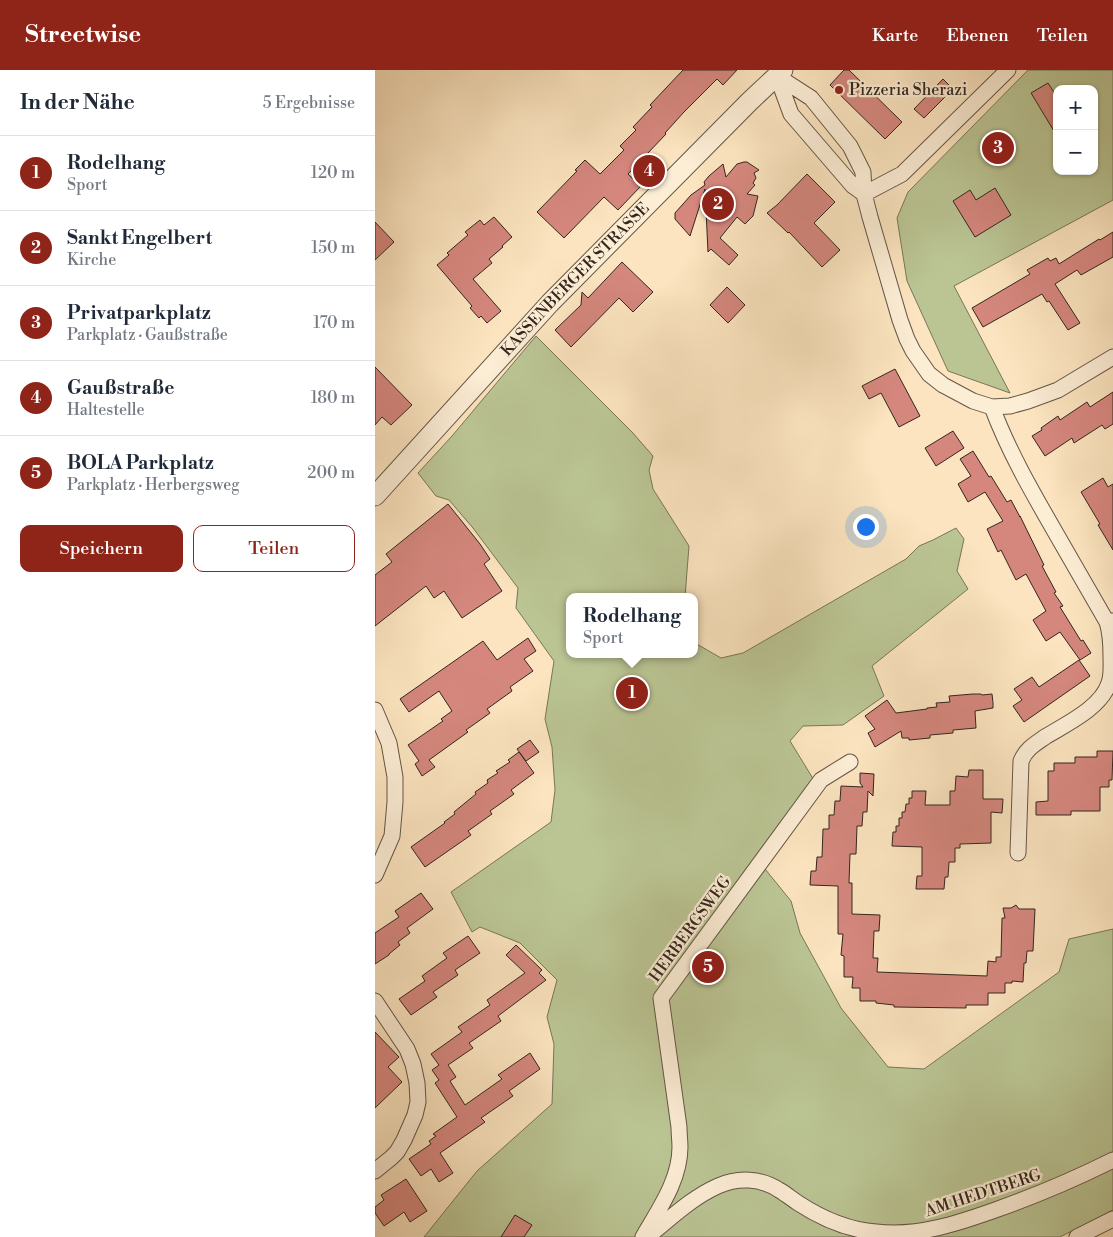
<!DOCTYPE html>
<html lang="de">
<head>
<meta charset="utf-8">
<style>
  :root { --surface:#fff; --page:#f2f2f3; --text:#1f2937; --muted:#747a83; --line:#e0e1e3; --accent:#8f2418 }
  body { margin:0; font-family:"Libre Bodoni",serif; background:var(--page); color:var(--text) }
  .controls { position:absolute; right:15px; top:15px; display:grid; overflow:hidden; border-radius:10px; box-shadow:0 1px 4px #0004 }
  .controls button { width:45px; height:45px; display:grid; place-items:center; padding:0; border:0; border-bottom:1px solid var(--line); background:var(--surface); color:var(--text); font:25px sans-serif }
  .you { position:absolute; left:490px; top:456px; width:18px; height:18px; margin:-12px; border:4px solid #fff; border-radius:50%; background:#1a73e8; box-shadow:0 0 0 8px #1a73e833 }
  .badge { display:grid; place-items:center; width:32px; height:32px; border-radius:50%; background:var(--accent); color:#fff; font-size:16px; font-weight:700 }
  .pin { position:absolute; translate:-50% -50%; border:2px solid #fff; box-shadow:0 1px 5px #0006 }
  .popup { position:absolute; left:191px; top:523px; width:132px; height:65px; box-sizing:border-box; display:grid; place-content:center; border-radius:10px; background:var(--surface); filter:drop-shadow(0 1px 4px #0005); font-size:16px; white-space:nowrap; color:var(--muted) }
  .popup b { font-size:19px; color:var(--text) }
  .popup::after { content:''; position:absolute; left:50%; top:100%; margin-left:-10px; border:10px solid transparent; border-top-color:var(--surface) }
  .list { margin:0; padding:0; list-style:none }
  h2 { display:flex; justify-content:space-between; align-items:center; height:65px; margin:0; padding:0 20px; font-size:21px }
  h2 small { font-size:16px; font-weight:400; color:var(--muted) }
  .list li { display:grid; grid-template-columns:32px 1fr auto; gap:15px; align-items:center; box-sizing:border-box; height:75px; padding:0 20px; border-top:1px solid var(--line) }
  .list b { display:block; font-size:19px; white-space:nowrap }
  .list p { margin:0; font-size:16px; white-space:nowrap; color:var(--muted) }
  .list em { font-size:16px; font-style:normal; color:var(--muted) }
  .actions { display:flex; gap:10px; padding:15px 20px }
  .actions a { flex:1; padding:11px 0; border:1px solid var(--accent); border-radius:10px; text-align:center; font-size:18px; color:var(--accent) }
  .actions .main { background:var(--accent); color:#fff }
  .map { position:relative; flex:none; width:738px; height:1167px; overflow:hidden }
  header { display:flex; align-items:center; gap:30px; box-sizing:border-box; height:70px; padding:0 25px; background:var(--accent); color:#fff }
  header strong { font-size:24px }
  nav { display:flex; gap:28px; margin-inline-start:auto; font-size:18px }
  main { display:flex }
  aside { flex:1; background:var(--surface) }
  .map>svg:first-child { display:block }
  .green { fill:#bbc594; stroke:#777658; fill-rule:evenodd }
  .building { fill:#d5877e; stroke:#33261d }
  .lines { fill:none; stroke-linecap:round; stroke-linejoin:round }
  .minor-casing { stroke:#655646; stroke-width:17 }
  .tertiary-casing { stroke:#655646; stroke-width:21 }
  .minor { stroke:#fcedd5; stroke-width:15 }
  .tertiary { stroke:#fcedd5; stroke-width:19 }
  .poi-dot { fill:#8f2418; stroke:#fcedd5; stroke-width:2 }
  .labels { text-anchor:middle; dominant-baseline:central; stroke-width:4.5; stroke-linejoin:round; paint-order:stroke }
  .poi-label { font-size:16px; fill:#33261d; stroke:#fcedd5; text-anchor:start }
  .street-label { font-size:16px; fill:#33261d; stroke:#fcedd5 }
</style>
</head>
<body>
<header>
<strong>Streetwise</strong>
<nav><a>Karte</a><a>Ebenen</a><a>Teilen</a></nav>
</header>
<main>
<aside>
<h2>In der Nähe<small>5 Ergebnisse</small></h2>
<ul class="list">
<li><span class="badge">1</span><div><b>Rodelhang</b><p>Sport</p></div><em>120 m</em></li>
<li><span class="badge">2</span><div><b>Sankt Engelbert</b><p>Kirche</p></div><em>150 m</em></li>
<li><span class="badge">3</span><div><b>Privatparkplatz</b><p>Parkplatz · Gaußstraße</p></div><em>170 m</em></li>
<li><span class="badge">4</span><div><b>Gaußstraße</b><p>Haltestelle</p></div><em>180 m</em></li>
<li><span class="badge">5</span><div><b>BOLA Parkplatz</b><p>Parkplatz · Herbergsweg</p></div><em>200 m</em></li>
</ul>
<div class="actions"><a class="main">Speichern</a><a>Teilen</a></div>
</aside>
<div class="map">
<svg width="738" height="1167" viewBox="0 0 738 1167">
  <rect width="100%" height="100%" fill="#fbe4bf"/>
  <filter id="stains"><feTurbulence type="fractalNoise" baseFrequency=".004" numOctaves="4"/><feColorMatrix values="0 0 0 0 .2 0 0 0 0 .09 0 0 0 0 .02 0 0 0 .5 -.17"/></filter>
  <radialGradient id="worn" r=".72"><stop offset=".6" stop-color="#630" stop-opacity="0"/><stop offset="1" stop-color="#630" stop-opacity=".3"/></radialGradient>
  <path class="green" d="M653 0H738V130L579 216 635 323 573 301 532 211 522 148 533 122ZM682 19H719V101H682Z
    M161 266 257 362 278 386 274 400 278 419 314 476 310 527H194V584H320V573L346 588 368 583 531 489 544 476 558 470 581 458 589 469 582 501 593 519 497 596 509 626 468 655 428 656 415 671 445 720 386 794 416 831 425 863 466 938 513 997 549 999 684 902 694 869 738 859V1140L685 1167H49L102 1101 177 1034 179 974 172 947 182 910 145 873 105 857 97 862 76 822 176 752 180 720 177 677 170 649 179 591 141 538 143 518 98 458 74 430 61 426 43 403 77 366Z"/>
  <path class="building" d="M308 0H362L348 15 342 9 309 42 290 63 291 64 253 104 266 116 243 140 229 127 189 168 162 142 202 101 200 100 210 90 225 104 249 80 245 76 261 60 258 57 277 37 275 35Z
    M469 0H474L527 52 510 69 455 15Z
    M568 9 578 19 549 48 539 39Z
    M673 13 682 27V66L656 23Z
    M369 92H372L384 100 379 103 381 108 378 113 380 115 372 124 383 126 378 146 370 154 362 147 345 168 363 185 354 195 337 180 336 179 333 182 330 119 315 166 300 149V143L316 125 330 115 329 112 334 106 348 94 351 107 362 94Z
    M432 104 460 132 439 153 465 180 447 197 414 162 413 163 392 143 402 135Z
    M620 118 636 145 600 167 578 131 595 120 601 130Z
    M119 147 137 167 127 176 128 177 114 189 117 193 98 209 126 241 112 253 106 246 104 248 95 238 97 236 62 195 74 185 72 183 93 165 90 162 105 150 109 155Z
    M0 152 19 172 0 190Z
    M738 162V187L706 205 702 200 680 214 705 253 693 260 674 231 672 232 667 224 608 257 597 238 655 204 652 200 673 188 675 191 681 188 684 194 724 169 725 170Z
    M247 192 278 222 258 242 244 228 196 277 180 260 206 235 207 222 213 228Z
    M352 217 370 235 353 253 335 235Z
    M0 297 37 335 16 355 7 347 0 355Z
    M520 299 545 346 524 357 506 323 494 329 487 316Z
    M738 322V354L730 359 727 355 699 373 697 368 670 386 657 366 667 360 666 358 683 346 685 350 712 332 715 337Z
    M578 361 589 378 561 396 550 378Z
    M598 381 614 407 616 406 632 432 636 430 645 447V446L669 495 667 496 681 522 679 523 688 536 685 537 706 571 708 570 716 583 705 590 685 562 671 571 658 550 671 541 651 504 641 510 626 480 623 482 612 459 628 451 610 422 593 432 583 414 596 406 585 389Z
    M728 408 733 417 738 414V480L723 455 725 454 706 422Z
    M73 434 105 474 115 489 109 494 127 521 87 548 69 521 59 528 51 516 0 556V505L17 492 11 484Z
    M153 568 161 581 149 589 158 601 135 617 137 621 112 639 115 643 91 660 93 662 54 690 60 697 47 706 40 694 44 691 33 675 68 651 66 649 77 641 64 621 34 642 25 629 108 571 122 590Z
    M704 590 715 606 649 652 638 636 647 630 639 619 657 607 664 617Z
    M598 624H606L607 625 617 624 618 633V638L600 641 601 658 578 660V663L555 665V668L534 670V668H527L526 661 500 677 493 663 500 659 490 646 512 630 521 643 552 639V638L562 637 561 633 575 632 574 626Z
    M155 670 164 682 151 691 142 679Z
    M722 681H738L737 710H734V717H725V741H696V745H661V732L673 731V701H679V693H700V687H722Z
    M144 682 159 703 136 720 139 724 115 741 117 744 93 761 96 765 50 797 36 777 70 753 69 752 80 744 79 742 101 724 100 722 113 713 112 710 123 703 121 701 135 692 133 690Z
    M594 700H608V729H628L627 743 616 742V773L585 774V778H580V792H574L573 807H570L569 819H541L542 806H547V777L517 776 518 762H521V756H524V748H527V742H530L531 734H534V728H537V721H551L550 735H575V721H580L581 706 593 707Z
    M485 703 499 704 498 726 493 721 492 742H488L487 756H482L481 784H475L474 813H477V844L505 845 504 861H499L498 888H503L502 902 612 906 613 891 621 892V887H626L627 848H630L628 838H636L641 835 644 839H660L658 881H652L651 893H649L648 912 637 911V913H630V923H613V935H591V938L519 937V935L501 933V931H485V918H477L478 907H469V886L466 885 468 864H463V816L435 815 436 801H441L442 787H447L448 759H454V745H459L460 731H465L466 716 488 717 485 713Z
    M46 823 58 839 32 858 35 863 23 872 25 875 14 884V885L0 894V863L24 847 20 841Z
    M93 866 105 883 80 900 83 905 58 922 62 927 36 945 24 929 50 911 47 906 72 888 68 883Z
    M141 875 167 900 164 903 171 910 123 946 126 951 94 973 98 978 73 995 81 1007 75 1011 90 1035 127 1009 123 1005 155 983 165 999 134 1021 138 1026 106 1048 110 1052 65 1083 78 1103 64 1112 56 1099 46 1106 34 1089 56 1074 54 1071 61 1066 58 1064 82 1047 60 1013 64 1010 57 1000 64 995 56 984 87 962 83 957 115 935 112 930 150 903 131 885Z
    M0 962 24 987 13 997 27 1012 0 1038Z
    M31 1109 52 1141 35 1152 29 1142 9 1156 0 1143V1137L9 1130 6 1125Z
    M140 1145 157 1155 149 1167H126Z"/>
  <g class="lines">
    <defs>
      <path id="minor" d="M402 6 436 28 475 76 488 102 489 124 495 147 525 250 532 269 538 281 554 304 568 315 598 331 617 337 635 336 653 331 683 320 738 287
        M402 6 416 44 478 116 489 124
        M489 124 527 104 633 0
        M617 337C633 380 656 420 679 460 696 490 714 521 732 552L738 551
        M0 640 14 673 20 707V732L17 766 0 805
        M643 783 646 691C651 679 660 674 670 667 691 654 726 638 734 613 737 605 736 595 736 587 736 575 736 564 732 552
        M0 931 32 979 38 994 42 1013 43 1032 40 1045 29 1070 22 1082 16 1088 0 1101
        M268 1167C284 1139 305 1110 305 1077 305 1071 304 1064 304 1057L286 928 446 710 475 692
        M272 1167C295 1149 316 1128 343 1116 363 1107 386 1108 404 1120 411 1124 417 1129 423 1133 446 1148 473 1160 501 1162 543 1167 584 1153 623 1139 662 1125 700 1109 738 1090
        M702 1167 738 1149"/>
      <g id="tertiary">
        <path id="s1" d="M0 426 175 233 375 31 408 0"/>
      </g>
    </defs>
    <use href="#minor" class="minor-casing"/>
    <use href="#tertiary" class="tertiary-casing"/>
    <use href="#minor" class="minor"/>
    <use href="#tertiary" class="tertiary"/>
  </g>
  <circle class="poi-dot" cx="464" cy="20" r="5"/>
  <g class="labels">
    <g class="poi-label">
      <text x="474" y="20">Pizzeria Sherazi</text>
    </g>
    <g class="street-label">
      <text stroke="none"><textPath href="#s1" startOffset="295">KASSENBERGER STRASSE</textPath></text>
      <text transform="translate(315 859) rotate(-54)">HERBERGSWEG</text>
      <text transform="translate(608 1123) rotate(-18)">AM HEDTBERG</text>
    </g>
  </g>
  <rect width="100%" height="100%" filter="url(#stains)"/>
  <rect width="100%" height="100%" fill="url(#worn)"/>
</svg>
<div class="controls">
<button>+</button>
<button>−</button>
</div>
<div class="you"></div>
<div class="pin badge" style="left:257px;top:623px">1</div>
<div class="popup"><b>Rodelhang</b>Sport</div>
<div class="pin badge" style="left:343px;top:134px">2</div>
<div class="pin badge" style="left:623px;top:78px">3</div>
<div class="pin badge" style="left:274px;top:101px">4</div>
<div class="pin badge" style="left:333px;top:897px">5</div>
</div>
</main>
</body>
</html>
